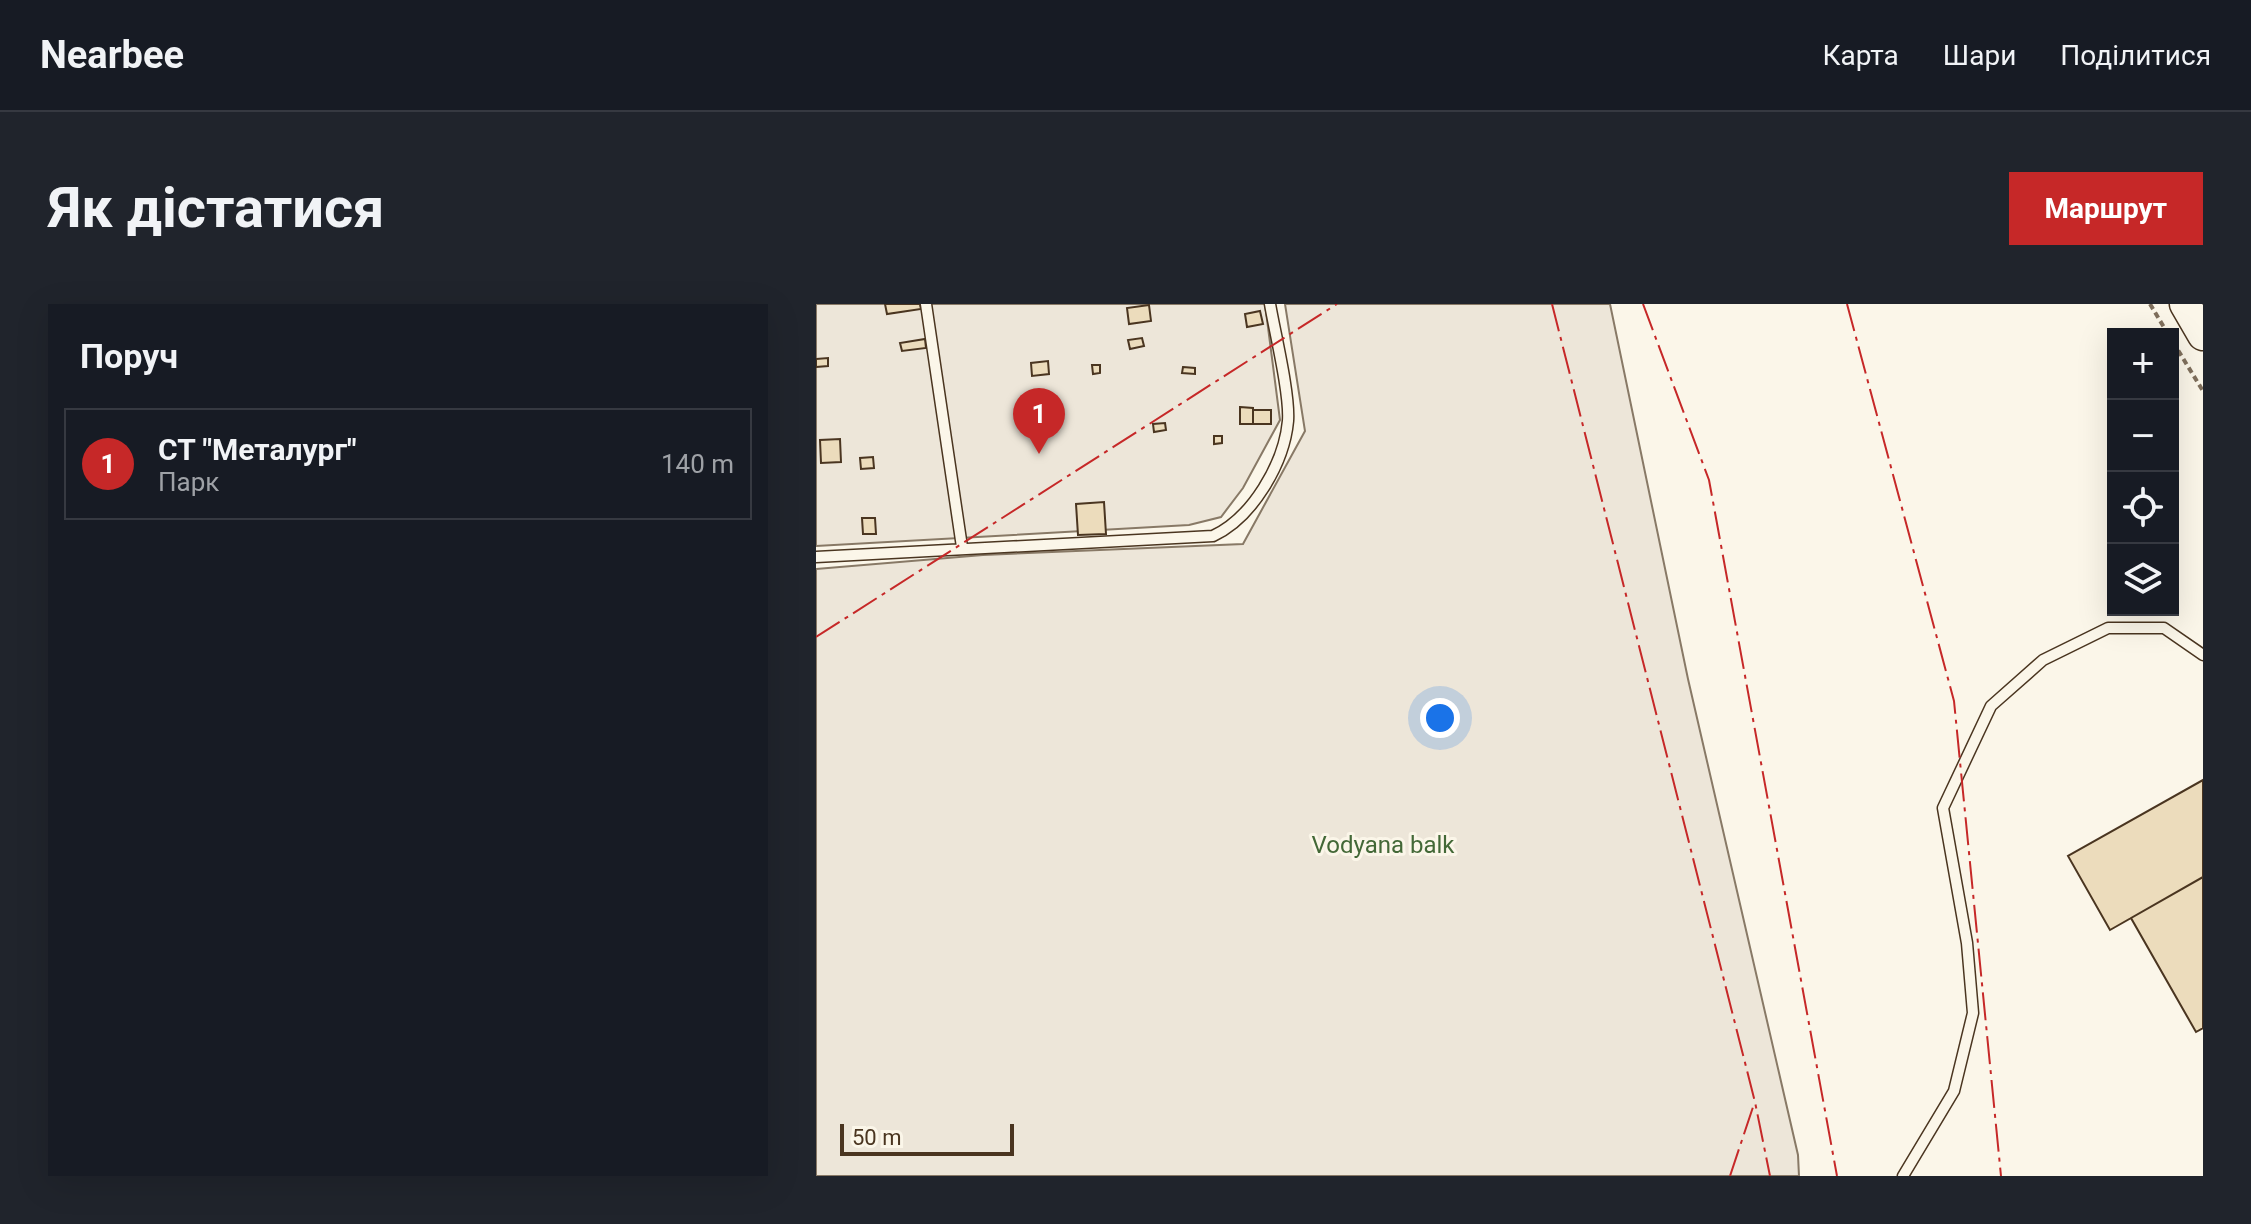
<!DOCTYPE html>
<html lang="uk">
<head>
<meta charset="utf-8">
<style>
  :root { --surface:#171b24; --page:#20242c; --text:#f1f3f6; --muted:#9ea1a6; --line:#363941; --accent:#c62828 }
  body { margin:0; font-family:Roboto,sans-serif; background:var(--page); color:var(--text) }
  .controls { position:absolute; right:24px; top:24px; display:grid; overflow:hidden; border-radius:0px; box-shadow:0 8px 32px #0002 }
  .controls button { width:72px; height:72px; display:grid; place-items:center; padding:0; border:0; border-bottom:2px solid var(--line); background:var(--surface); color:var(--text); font:40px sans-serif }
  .scale { position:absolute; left:24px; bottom:20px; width:174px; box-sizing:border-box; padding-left:8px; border:4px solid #4a3520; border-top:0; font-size:22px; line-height:28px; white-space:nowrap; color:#4a3520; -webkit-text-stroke:6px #fbf6e9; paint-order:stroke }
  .you { position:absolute; left:624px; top:414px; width:28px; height:28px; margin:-20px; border:6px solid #fff; border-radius:50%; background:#1a73e8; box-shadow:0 0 0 12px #1a73e833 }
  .badge { display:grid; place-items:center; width:52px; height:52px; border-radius:50%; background:var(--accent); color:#fff; font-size:26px; font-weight:700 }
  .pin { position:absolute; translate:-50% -66px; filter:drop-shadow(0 2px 4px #0008) }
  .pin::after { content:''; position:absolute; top:42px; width:28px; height:24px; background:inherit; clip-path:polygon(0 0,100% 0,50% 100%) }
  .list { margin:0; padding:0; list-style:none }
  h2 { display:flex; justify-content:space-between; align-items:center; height:104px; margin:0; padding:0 32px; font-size:34px }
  h2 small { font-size:26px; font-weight:400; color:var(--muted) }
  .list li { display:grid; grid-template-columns:52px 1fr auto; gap:24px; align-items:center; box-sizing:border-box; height:112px; margin:0 16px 16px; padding:0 16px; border:2px solid var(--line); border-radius:0px }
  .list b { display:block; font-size:30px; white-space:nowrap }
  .list p { margin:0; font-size:26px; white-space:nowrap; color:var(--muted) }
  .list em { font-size:26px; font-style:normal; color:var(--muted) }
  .icon { flex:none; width:44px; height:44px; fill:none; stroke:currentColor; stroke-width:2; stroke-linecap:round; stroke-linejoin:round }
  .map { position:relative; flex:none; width:1387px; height:872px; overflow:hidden; border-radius:0px }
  header { display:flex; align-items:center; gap:48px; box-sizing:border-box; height:112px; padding:0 40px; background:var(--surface); border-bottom:2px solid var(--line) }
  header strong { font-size:38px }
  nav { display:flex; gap:44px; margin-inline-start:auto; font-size:28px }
  .intro { display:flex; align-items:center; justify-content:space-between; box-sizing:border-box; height:192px; padding:0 48px }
  h1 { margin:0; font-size:56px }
  .button { padding:20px 36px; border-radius:0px; background:var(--accent); color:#fff; font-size:28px; font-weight:700 }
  main { display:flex; gap:48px; padding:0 48px }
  aside { flex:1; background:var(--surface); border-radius:0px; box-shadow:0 8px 32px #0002 }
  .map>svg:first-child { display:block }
  .green { fill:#ede6d9; stroke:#887966; stroke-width:2 }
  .building { fill:#ecdcbc; stroke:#4a3520; stroke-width:2 }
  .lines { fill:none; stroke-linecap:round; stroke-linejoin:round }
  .lane-casing { stroke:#4a3520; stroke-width:13 }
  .secondary-casing { stroke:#4a3520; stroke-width:33 }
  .path { stroke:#7f6f5c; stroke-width:4; stroke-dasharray:6 4; stroke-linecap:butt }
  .lane { stroke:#fbf6e9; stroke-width:10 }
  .secondary { stroke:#fbf6e9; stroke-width:30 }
  .power { stroke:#c62828; stroke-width:2; stroke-dasharray:28 6 4 6; stroke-linecap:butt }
  .labels { text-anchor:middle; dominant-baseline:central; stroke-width:6; stroke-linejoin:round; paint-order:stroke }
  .park-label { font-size:24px; fill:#436837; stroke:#fbf6e9 }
</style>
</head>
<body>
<header>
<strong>Nearbee</strong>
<nav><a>Карта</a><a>Шари</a><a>Поділитися</a></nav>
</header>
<div class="intro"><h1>Як дістатися</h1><a class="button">Маршрут</a></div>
<main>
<aside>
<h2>Поруч<small></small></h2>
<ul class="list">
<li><span class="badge">1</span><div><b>СТ &quot;Металург&quot;</b><p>Парк</p></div><em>140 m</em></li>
</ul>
</aside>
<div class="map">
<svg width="1387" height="872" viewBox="0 0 1387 872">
  <rect width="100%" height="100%" fill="#fbf6e9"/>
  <path class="green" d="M0 0H449L464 116 427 184 405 213 373 221 0 242Z
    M469 0H794L872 375 982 851 983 872H0V265L167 251 427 240 489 127Z"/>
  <path class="building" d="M69 0H104L105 5 71 10Z
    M333 1 335 17 313 20 311 4Z
    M444 7 447 20 431 23 429 10Z
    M326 34 328 42 314 45 312 36Z
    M109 35 110 44 86 47 84 39Z
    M12 54V62L0 63V55Z
    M232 57 233 70 216 72 215 59Z
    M276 61H284V69L277 70Z
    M367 63 379 64V70L366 69Z
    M424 103 437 104V120H424Z
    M437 106H455V120H437Z
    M349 119 350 126 338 128 337 120Z
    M398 132H406V139L398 140Z
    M24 135 25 158 5 159 4 136Z
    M57 153 58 164 45 165 44 154Z
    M288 198 290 230 262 231 260 200Z
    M46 214H59L60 230H47Z
    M1387 476V573L1294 626 1252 552Z
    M1387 573V724L1380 728 1315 614Z"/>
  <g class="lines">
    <defs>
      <path id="lane" d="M110 0 146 243
        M0 253 397 232C436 214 468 160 472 117 474 90 459 29 454 0
        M1087 872 1138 787 1157 709 1151 639 1127 504 1175 402 1227 356 1292 324H1348L1387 351"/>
      <path id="secondary" d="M1369 0 1387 31"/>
    </defs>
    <use href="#lane" class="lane-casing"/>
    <use href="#secondary" class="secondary-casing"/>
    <path class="path" d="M1334 0 1352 30
      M1357 38 1387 87"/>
    <use href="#lane" class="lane"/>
    <use href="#secondary" class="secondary"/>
    <path class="power" d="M736 0 939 798 954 872
      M827 0 893 176 1021 872
      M1031 0 1138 397 1185 872
      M0 333 521 0
      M914 872 938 800"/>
  </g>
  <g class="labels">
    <g class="park-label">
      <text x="567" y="541">Vodyana balk</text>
    </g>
  </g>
</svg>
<div class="controls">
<button>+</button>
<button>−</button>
<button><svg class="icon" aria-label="locate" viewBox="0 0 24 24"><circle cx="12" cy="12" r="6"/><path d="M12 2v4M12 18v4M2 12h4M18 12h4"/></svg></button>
<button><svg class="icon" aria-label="layers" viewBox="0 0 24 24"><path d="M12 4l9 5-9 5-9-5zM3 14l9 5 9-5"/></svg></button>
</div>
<div class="scale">50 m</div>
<div class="you"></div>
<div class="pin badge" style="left:223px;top:150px">1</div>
</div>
</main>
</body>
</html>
